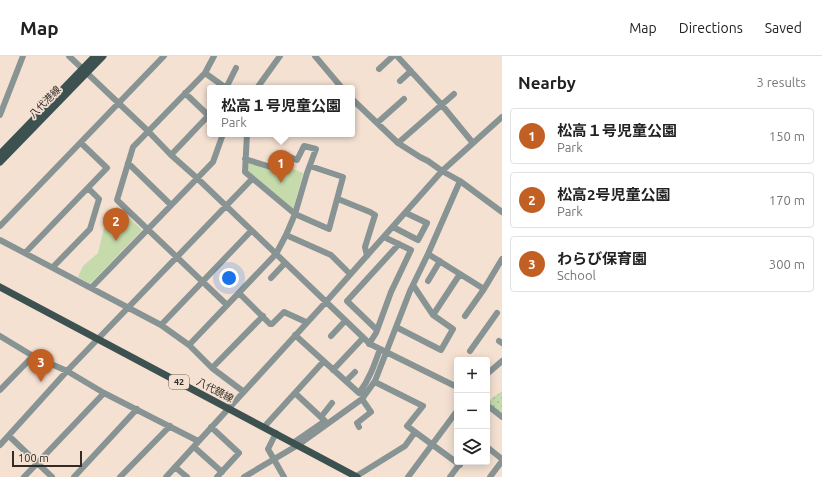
<!DOCTYPE html>
<html lang="en">
<head>
<meta charset="utf-8">
<style>
  :root { --surface:#fff; --page:#f2f2f2; --text:#222; --muted:#767676; --line:#e0e0e0; --accent:#c26024 }
  body { margin:0; font-family:Ubuntu,"Noto Sans JP",sans-serif; background:var(--page); color:var(--text) }
  .controls { position:absolute; right:12px; bottom:12px; display:grid; overflow:hidden; border-radius:4px; box-shadow:0 2px 10px #0003 }
  .controls button { width:36px; height:36px; display:grid; place-items:center; padding:0; border:0; border-bottom:1px solid var(--line); background:var(--surface); color:var(--text); font:20px sans-serif }
  .scale { position:absolute; left:12px; bottom:10px; width:70px; box-sizing:border-box; padding-left:4px; border:2px solid #312a25; border-top:0; font-size:11px; line-height:14px; white-space:nowrap; color:#312a25; -webkit-text-stroke:3px #f4e1d2; paint-order:stroke }
  .you { position:absolute; left:229px; top:222px; width:14px; height:14px; margin:-10px; border:3px solid #fff; border-radius:50%; background:#1a73e8; box-shadow:0 0 0 6px #1a73e833 }
  .badge { display:grid; place-items:center; width:26px; height:26px; border-radius:50%; background:var(--accent); color:#fff; font-size:13px; font-weight:700 }
  .pin { position:absolute; translate:-50% -33px; filter:drop-shadow(0 1px 2px #0008) }
  .pin::after { content:''; position:absolute; top:21px; width:14px; height:12px; background:inherit; clip-path:polygon(0 0,100% 0,50% 100%) }
  .popup { position:absolute; left:207px; top:29px; width:148px; height:52px; box-sizing:border-box; display:grid; place-content:center; border-radius:4px; background:var(--surface); filter:drop-shadow(0 1px 3px #0005); font-size:13px; white-space:nowrap; color:var(--muted) }
  .popup b { font-size:15px; color:var(--text) }
  .popup::after { content:''; position:absolute; left:50%; top:100%; margin-left:-8px; border:8px solid transparent; border-top-color:var(--surface) }
  .list { margin:0; padding:0; list-style:none }
  h2 { display:flex; justify-content:space-between; align-items:center; height:52px; margin:0; padding:0 16px; font-size:17px }
  h2 small { font-size:13px; font-weight:400; color:var(--muted) }
  .list li { display:grid; grid-template-columns:26px 1fr auto; gap:12px; align-items:center; box-sizing:border-box; height:56px; margin:0 8px 8px; padding:0 8px; border:1px solid var(--line); border-radius:4px }
  .list b { display:block; font-size:15px; white-space:nowrap }
  .list p { margin:0; font-size:13px; white-space:nowrap; color:var(--muted) }
  .list em { font-size:13px; font-style:normal; color:var(--muted) }
  .icon { flex:none; width:22px; height:22px; fill:none; stroke:currentColor; stroke-width:2; stroke-linecap:round; stroke-linejoin:round }
  .map { position:relative; flex:none; width:502px; height:421px; overflow:hidden }
  header { display:flex; align-items:center; gap:24px; box-sizing:border-box; height:56px; padding:0 20px; background:var(--surface); border-bottom:1px solid var(--line) }
  header strong { font-size:19px }
  nav { display:flex; gap:22px; margin-inline-start:auto; font-size:14px }
  main { display:flex }
  aside { flex:1; background:var(--surface) }
  .map>svg:first-child { display:block }
  .grass { fill:url(#grass-dots) }
  .park { fill:#c5dbab }
  .lines { fill:none; stroke-linecap:round; stroke-linejoin:round }
  .minor { stroke:#889393; stroke-width:6 }
  .major { stroke:#3d5151; stroke-width:7 }
  .labels { text-anchor:middle; dominant-baseline:central; stroke-width:3.5; stroke-linejoin:round; paint-order:stroke }
  .shield { fill:#f4e1d2; stroke:#6c6159; stroke-width:1 }
  .shield-label { font-size:9px; font-weight:bold; fill:#312a25 }
  .street-label { font-size:10px; fill:#312a25; stroke:#f4e1d2 }
</style>
</head>
<body>
<header>
<strong>Map</strong>
<nav><a>Map</a><a>Directions</a><a>Saved</a></nav>
</header>
<main>
<div class="map">
<svg width="502" height="421" viewBox="0 0 502 421">
  <defs>
    <pattern id="grass-dots" width="8" height="8" patternUnits="userSpaceOnUse"><rect width="8" height="8" fill="#c5dbab"/><path d="M2 2h.1M6 6h.1" fill="none" stroke="#aabc93" stroke-width="1.8" stroke-linecap="round"/></pattern>
  </defs>
  <rect width="100%" height="100%" fill="#f4e1d2"/>
  <path class="grass" d="M502 335V360L487 347V346Z"/>
  <path class="park" d="M247 105 286 116 288 111 303 117 293 154 247 115Z
    M117 150 142 174 90 228 78 221 83 210 98 197 107 159Z"/>
  <g class="lines">
    <path class="minor" d="M69 0 148 75 171 99 197 122 370 288 457 331
      M214 0 205 17 133 91 117 144 227 249
      M315 0 342 32
      M397 0 441 48 473 87
      M379 13 393 0
      M205 17 226 32
      M400 25 411 15
      M226 32 236 12
      M257 32 280 0
      M185 37 210 61
      M352 43 398 87 420 101 428 105 442 115 460 125 502 156
      M0 59 23 0
      M377 67 404 43
      M247 78 245 116 295 158 329 173 343 121 310 110
      M398 87 454 38
      M171 99 208 60
      M128 107 171 149
      M338 143 370 156 375 159 365 191 367 200
      M0 170 164 0
      M393 171 418 184 427 167 406 157
      M286 179 331 199 350 218
      M0 184 161 269 189 289 212 312 244 336
      M25 197 107 112 81 87
      M428 198 484 233 502 203
      M53 211 90 173 99 143 88 132
      M271 222 285 207
      M428 225 440 205
      M413 229 433 259 460 218
      M91 232 213 106 223 78
      M239 237 270 268H272L284 256 306 266
      M465 260 484 233
      M161 269 251 175
      M396 271 441 294 453 273 433 259
      M377 274 347 245 399 188
      M295 279 359 337C369 324 374 310 380 293
      M0 280 33 300 67 315 104 337 198 385
      M331 280 345 265
      M499 285 502 287
      M369 288 376 277 391 236 411 194 384 181
      M189 289 276 198 286 179 295 158 307 117 316 93 304 90 297 104 290 101 284 115 245 103
      M470 295 497 257
      M212 312 263 260
      M333 314 363 282
      M487 318 502 305
      M346 325 355 316
      M375 326 423 350 407 370 460 409
      M0 334 33 300
      M487 349 502 361
      M321 361 332 347
      M211 371 239 397 217 421
      M264 371 323 306
      M359 371 357 367 371 356 362 343 375 325 410 235 428 198 460 125
      M276 377 268 393 284 421
      M9 380 52 421
      M293 387 325 365 295 337
      M0 389 67 315 252 123
      M194 391 222 416
      M487 391 502 403
      M175 411 187 421
      M24 421 104 337
      M74 421 137 353
      M120 421 170 370
      M166 421 325 247 442 115 502 61
      M244 421 298 389 362 343
      M355 421 405 390 415 376
      M408 421 457 355
      M450 421 461 406
      M490 421 502 405"/>
    <path class="major" d="M0 98 95 0
      M0 106 103 0
      M0 231 357 421"/>
  </g>
  <g class="labels">
    <rect class="shield" x="169" y="319" width="20" height="14" rx="3"/>
    <g class="shield-label">
      <text x="179" y="326">42</text>
    </g>
    <g class="street-label">
      <text transform="translate(45 46) rotate(-46)">八代港線</text>
      <text transform="translate(215 334) rotate(28)">八代鏡線</text>
    </g>
  </g>
</svg>
<div class="controls">
<button>+</button>
<button>−</button>
<button><svg class="icon" aria-label="layers" viewBox="0 0 24 24"><path d="M12 4l9 5-9 5-9-5zM3 14l9 5 9-5"/></svg></button>
</div>
<div class="scale">100 m</div>
<div class="you"></div>
<div class="pin badge" style="left:281px;top:127px">1</div>
<div class="popup"><b>松高１号児童公園</b>Park</div>
<div class="pin badge" style="left:116px;top:185px">2</div>
<div class="pin badge" style="left:41px;top:326px">3</div>
</div>
<aside>
<h2>Nearby<small>3 results</small></h2>
<ul class="list">
<li><span class="badge">1</span><div><b>松高１号児童公園</b><p>Park</p></div><em>150 m</em></li>
<li><span class="badge">2</span><div><b>松高2号児童公園</b><p>Park</p></div><em>170 m</em></li>
<li><span class="badge">3</span><div><b>わらび保育園</b><p>School</p></div><em>300 m</em></li>
</ul>
</aside>
</main>
</body>
</html>
